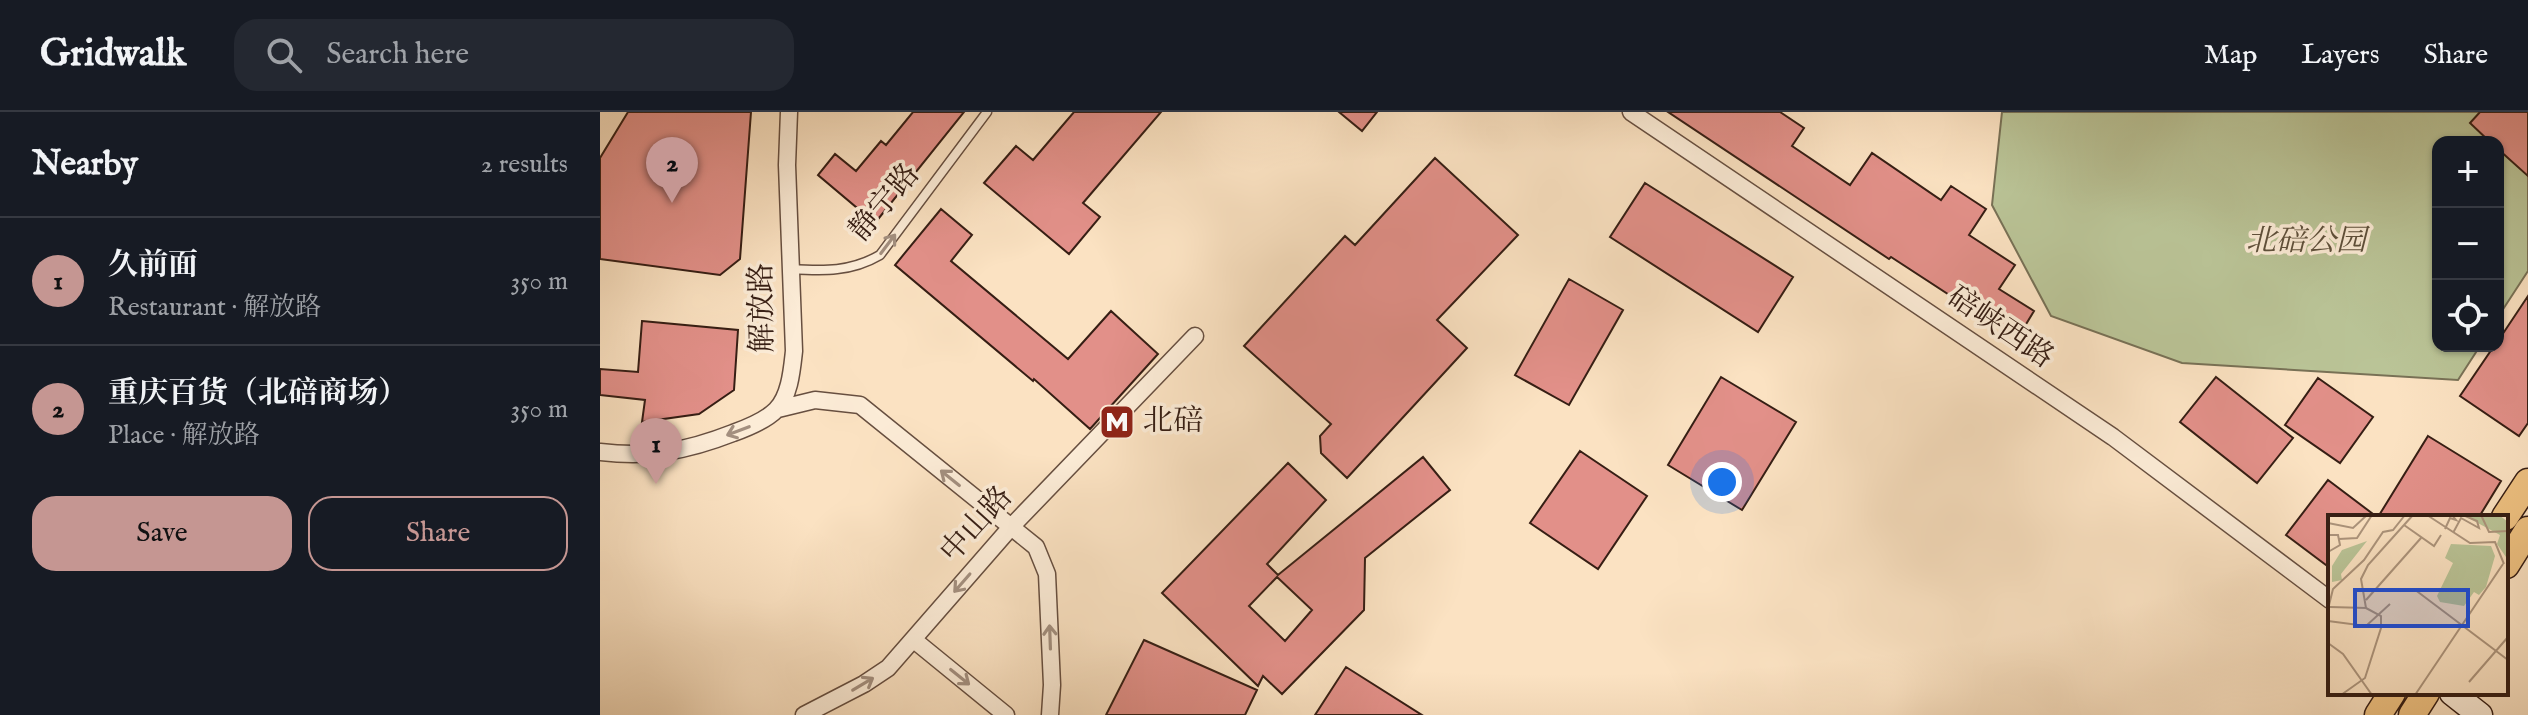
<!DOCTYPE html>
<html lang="en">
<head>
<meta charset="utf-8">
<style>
  :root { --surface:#171b24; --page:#242831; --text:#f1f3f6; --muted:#9ea1a6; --line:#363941; --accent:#c59692 }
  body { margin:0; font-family:"IM FELL English","Noto Serif SC",serif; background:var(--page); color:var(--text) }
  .controls { position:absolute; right:24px; top:24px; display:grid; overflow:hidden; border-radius:16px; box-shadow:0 2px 6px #0004 }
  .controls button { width:72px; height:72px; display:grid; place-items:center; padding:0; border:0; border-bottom:2px solid var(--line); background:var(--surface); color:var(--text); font:40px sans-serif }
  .you { position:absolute; left:1122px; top:370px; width:28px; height:28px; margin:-20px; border:6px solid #fff; border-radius:50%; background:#1a73e8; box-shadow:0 0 0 12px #1a73e833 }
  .badge { display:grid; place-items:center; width:52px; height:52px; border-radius:50%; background:var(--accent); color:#111; font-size:26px; font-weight:700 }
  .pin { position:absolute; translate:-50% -66px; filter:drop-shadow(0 2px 4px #0008) }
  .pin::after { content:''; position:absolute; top:42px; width:28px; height:24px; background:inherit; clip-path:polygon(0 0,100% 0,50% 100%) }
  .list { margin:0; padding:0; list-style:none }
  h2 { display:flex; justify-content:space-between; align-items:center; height:104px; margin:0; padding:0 32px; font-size:34px }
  h2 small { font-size:26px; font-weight:400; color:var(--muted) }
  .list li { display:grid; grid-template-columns:52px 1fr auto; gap:24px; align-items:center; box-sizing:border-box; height:128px; padding:0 32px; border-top:2px solid var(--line) }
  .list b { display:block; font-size:30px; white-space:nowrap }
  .list p { margin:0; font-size:26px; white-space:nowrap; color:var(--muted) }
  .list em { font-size:26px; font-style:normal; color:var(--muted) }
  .actions { display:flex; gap:16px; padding:24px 32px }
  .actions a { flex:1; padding:18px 0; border:2px solid var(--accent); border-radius:24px; text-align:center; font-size:28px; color:var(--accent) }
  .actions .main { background:var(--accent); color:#111 }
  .icon { flex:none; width:44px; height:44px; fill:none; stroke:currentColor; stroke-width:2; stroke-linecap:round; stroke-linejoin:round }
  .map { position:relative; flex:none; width:1928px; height:603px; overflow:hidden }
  header { display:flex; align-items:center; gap:48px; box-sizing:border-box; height:112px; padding:0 40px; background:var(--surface); border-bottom:2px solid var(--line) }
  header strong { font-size:38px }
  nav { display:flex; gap:44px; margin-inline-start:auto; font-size:28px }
  .search { width:560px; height:72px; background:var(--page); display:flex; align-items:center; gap:20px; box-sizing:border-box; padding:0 28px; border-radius:24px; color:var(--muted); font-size:30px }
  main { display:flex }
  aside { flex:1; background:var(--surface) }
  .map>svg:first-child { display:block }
  .green { fill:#bac497; stroke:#787156; stroke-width:2 }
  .building { fill:#e29089; stroke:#361e14; stroke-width:2; fill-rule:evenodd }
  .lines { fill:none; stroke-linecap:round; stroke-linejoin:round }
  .lane-casing { stroke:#674f40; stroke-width:11 }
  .street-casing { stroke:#674f40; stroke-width:19 }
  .secondary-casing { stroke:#361e14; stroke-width:27 }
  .primary-casing { stroke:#361e14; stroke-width:29 }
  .lane { stroke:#fcecd7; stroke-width:8 }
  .street { stroke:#fcecd7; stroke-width:16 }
  .secondary { stroke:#fcecd7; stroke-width:24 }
  .primary { stroke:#eec181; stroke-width:26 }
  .oneway { stroke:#a38f7f }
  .labels { text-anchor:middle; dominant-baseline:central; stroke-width:7; stroke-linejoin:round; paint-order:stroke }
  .street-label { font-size:30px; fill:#361e14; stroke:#fcecd7 }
  .park-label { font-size:30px; font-style:italic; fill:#5e503b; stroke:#fcecd7 }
  .poi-label { font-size:30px; fill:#361e14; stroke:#fcecd7; text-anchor:start }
  .inset-road { fill:none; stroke:#ac947c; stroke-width:2 }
  .view { fill:#1d4ed8; fill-opacity:0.15; stroke:#1d4ed8; stroke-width:4 }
  .inset-edge { fill:none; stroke:#361e14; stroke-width:4 }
</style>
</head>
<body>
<header>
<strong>Gridwalk</strong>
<div class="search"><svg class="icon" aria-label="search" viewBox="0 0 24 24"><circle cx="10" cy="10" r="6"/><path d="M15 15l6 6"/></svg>Search here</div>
<nav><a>Map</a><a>Layers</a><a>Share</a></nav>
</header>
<main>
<aside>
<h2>Nearby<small>2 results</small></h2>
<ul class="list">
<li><span class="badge">1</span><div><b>久前面</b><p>Restaurant · 解放路</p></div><em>350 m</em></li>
<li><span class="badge">2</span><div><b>重庆百货（北碚商场）</b><p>Place · 解放路</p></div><em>350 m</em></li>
</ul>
<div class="actions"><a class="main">Save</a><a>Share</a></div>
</aside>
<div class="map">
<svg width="1928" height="603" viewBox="0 0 1928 603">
  <rect width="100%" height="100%" fill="#fbe2c2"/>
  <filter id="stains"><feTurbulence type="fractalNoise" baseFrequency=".0025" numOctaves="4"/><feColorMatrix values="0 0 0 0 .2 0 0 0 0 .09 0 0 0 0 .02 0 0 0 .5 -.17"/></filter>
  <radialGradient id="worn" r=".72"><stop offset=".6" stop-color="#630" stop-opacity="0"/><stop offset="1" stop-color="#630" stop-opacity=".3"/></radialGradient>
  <path class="green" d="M1402 0H1928V159L1898 205V30H1838V234H1880L1858 268 1582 251 1451 204 1392 93Z"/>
  <path class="building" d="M28 0H151L140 147 120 163 0 147V46Z
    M313 0H364L275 111 218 63 235 42 256 59 281 29 286 33Z
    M474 0H561L483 91 500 105 469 142 384 71 416 34 433 48Z
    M739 0H777L762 19Z
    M1068 0H1180L1204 16 1192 34 1250 73 1272 41 1341 88 1351 74 1386 97 1369 123 1415 153 1399 177 1434 199 1417 227 1291 145 1289 147Z
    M1880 0H1928V64L1898 37V30H1890L1870 11Z
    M835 46 918 123 837 208 867 236 747 366 721 341 720 324 731 312 644 234 745 124 755 133Z
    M1045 71 1193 165 1158 220 1010 125Z
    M341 97 372 123 351 149 468 247 511 199 558 242 490 317 434 267 433 269 295 153Z
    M969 167 1023 198 969 293 915 263Z
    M1928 184V311L1919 324 1860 284 1894 234H1898V229Z
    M42 209 138 218 134 278 99 302 42 310 45 288 0 283V257L38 260Z
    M1121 265 1196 310 1142 398 1068 353Z
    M1616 265 1693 326 1657 371 1580 310Z
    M1718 266 1773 305 1740 351 1685 313Z
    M1828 324 1901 369 1879 405H1778Z
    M980 339 1047 384 998 457 930 411Z
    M823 345 850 378 765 446 764 498 682 582 663 564 658 574 562 481 688 351 726 388 667 452 678 463ZM677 465 712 498 685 529 649 494Z
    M1728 368 1777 405H1730V456L1686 423Z
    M544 528 657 578 645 603H506Z
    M746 555 822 603H715Z"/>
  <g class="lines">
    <defs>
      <path id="lane" d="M191 157C224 159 251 160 280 143L387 0"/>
      <path id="street" d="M1031 0 1513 325 1730 488
        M178 297 215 288 260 293 436 435 447 462 452 573 450 603
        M0 340C49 346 87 339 133 321 147 316 165 309 176 298 190 284 192 257 194 239L187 53 189 0
        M314 528 406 603
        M204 603 264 572 288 556 411 415 595 224"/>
      <path id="secondary" d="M1852 581 1880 603"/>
      <path id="primary" d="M1905 405 1928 370
        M1906 453 1928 418
        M1778 603 1792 581
        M1812 603 1826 581"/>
    </defs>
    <use href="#lane" class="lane-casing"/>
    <use href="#street" class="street-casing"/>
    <use href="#secondary" class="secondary-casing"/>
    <use href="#primary" class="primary-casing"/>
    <use href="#lane" class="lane"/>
    <use href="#street" class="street"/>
    <use href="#secondary" class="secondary"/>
    <use href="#primary" class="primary"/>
  </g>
  <defs><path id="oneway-shaft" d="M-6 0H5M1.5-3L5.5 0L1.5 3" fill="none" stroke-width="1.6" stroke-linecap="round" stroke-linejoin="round" transform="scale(2)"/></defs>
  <g class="oneway">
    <use href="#oneway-shaft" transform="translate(288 132) rotate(-53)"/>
    <use href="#oneway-shaft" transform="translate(138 319) rotate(159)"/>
    <use href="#oneway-shaft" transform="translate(350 366) rotate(-141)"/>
    <use href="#oneway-shaft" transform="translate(362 471) rotate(131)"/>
    <use href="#oneway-shaft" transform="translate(450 525) rotate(-92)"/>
    <use href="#oneway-shaft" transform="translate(360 565) rotate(39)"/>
    <use href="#oneway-shaft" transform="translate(263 572) rotate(-31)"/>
  </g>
  <defs>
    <symbol id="metro-square" viewBox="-11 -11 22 22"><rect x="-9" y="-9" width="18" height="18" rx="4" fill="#8f2418" stroke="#fcecd7"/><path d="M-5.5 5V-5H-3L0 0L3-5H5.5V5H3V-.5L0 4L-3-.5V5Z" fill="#fff"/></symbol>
  </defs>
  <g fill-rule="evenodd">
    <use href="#metro-square" x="497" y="290" width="40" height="40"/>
  </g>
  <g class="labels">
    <g class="street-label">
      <text transform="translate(285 91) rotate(-50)">静宁路</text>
      <text transform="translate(163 196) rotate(-91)">解放路</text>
      <text transform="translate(1400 216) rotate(34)">碚峡西路</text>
      <text transform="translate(377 413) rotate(-48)">中山路</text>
    </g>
    <g class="park-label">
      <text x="1706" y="130">北碚公园</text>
    </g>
    <g class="poi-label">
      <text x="543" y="310">北碚</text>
    </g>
  </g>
  <g transform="translate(1728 403)">
    <rect width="180" height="180" fill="#fbe2c2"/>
    <path d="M135 0H171L180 7V45L169 29 172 20ZM39 26 13 59 14 65 4 67V51L14 35ZM123 29 163 31 167 41 158 72 151 80 146 77 136 91 112 87 109 81 125 48 117 43Z" fill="#bac497"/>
    <path class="inset-road" d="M99 0 142 28 167 27 176 49M153 0 161 17 180 16M0 8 25 13 39 0M76 10 106 31 113 20M117 14 122 3 128 5 124 0M125 18 133 3 151 13 149 6 135 0M0 20H10L12 30 0 37M11 24 29 23 44 0M86 74 180 145M38 85 93 23M2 92 38 93 33 64 40 50 85 0M0 94 5 74 36 45 55 17 65 15 77 0M0 106 38 111 62 89M0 128 15 139 44 180M141 167 180 122M13 180 37 163 53 113V101L38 93M87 180 175 49"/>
    <path class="view" d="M27 75H140V111H27Z"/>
    <rect width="180" height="180" class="inset-edge"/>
  </g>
  <rect width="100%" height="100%" filter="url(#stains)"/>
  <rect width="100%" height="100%" fill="url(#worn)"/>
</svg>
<div class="controls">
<button>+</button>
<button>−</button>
<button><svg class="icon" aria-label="locate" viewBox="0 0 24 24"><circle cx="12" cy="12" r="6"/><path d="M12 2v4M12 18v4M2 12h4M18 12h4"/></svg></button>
</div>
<div class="you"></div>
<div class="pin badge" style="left:56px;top:372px">1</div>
<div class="pin badge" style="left:72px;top:91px">2</div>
</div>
</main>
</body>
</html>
